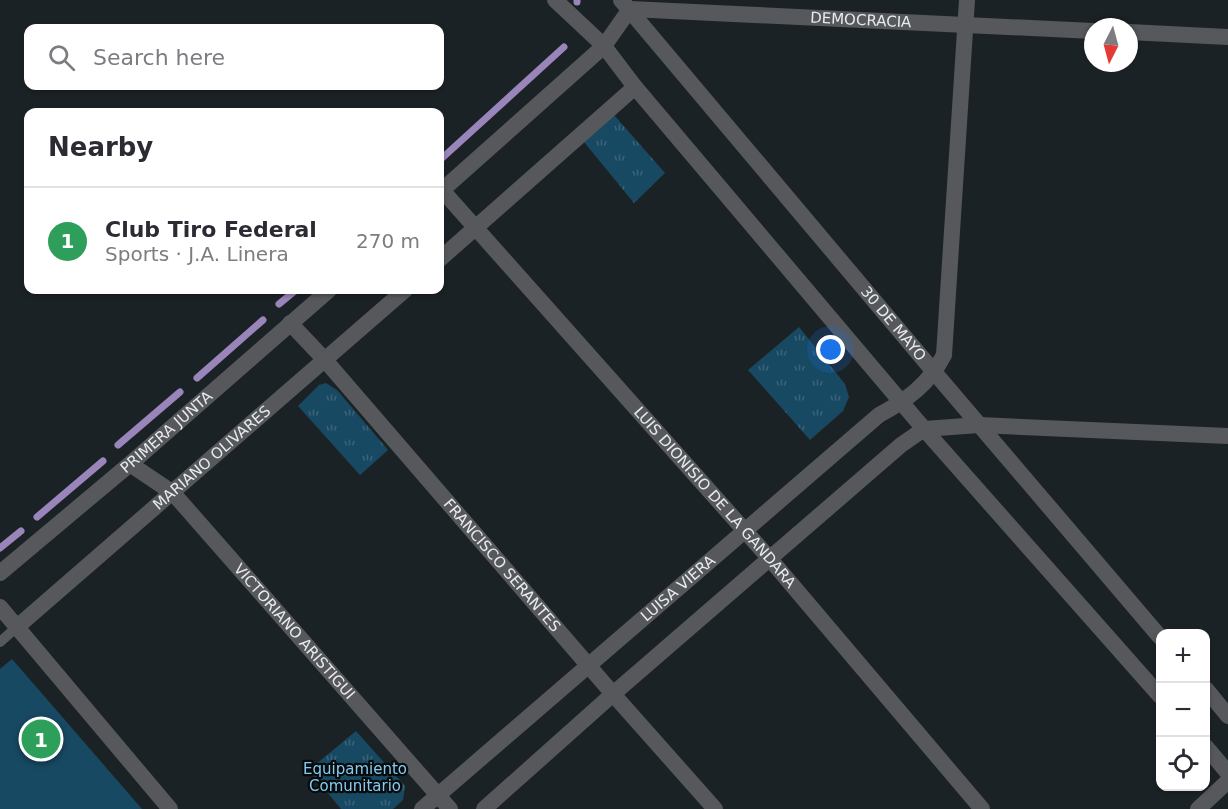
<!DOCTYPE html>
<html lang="en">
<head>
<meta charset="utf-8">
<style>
  :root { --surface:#fff; --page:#f2f2f3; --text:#2b2b33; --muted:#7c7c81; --line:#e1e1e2; --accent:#b45309 }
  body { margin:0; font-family:"DejaVu Sans",sans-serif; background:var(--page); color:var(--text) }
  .controls { position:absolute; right:18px; bottom:18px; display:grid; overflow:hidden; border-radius:12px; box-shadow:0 2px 4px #0004 }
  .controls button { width:54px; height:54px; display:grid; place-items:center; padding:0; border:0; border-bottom:2px solid var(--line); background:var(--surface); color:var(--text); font:30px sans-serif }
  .compass { position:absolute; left:1084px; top:18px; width:54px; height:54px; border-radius:50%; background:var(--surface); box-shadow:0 2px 4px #0004; rotate:186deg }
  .you { position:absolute; left:831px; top:350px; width:21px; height:21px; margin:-15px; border:4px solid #fff; border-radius:50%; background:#1a73e8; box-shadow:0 0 0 9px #1a73e833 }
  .badge { display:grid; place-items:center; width:39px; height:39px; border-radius:50%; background:var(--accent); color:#fff; font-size:20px; font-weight:700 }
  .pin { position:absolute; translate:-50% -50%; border:3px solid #fff; box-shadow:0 2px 6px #0006 }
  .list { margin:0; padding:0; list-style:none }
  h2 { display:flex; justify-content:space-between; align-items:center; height:78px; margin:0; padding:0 24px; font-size:26px }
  h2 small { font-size:20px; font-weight:400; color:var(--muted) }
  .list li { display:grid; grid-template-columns:39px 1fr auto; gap:18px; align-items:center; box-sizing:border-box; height:108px; padding:0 24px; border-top:2px solid var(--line) }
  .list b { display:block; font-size:22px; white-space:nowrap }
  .list p { margin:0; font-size:20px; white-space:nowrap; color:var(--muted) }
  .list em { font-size:20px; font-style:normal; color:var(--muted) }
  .icon { flex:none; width:33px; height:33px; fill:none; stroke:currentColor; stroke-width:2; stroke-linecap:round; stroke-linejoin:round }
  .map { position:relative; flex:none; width:1228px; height:809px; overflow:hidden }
  .search { position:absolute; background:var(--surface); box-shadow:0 2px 4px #0004; left:24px; top:24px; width:420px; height:66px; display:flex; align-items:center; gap:15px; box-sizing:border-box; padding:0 21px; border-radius:12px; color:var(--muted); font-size:22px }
  .panel { position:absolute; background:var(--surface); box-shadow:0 2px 4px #0004; left:24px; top:108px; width:420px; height:186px; border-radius:12px }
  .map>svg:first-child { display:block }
  .park { fill:url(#park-tufts) }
  .pitch { fill:#184962 }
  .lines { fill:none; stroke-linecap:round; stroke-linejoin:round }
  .stream { stroke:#9a85bb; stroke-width:7 }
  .service { stroke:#57585b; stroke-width:10 }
  .minor { stroke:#57585b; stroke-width:16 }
  .labels { text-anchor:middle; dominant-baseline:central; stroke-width:4.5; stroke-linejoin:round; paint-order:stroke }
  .street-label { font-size:15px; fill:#e6ebed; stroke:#080b0c }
  .park-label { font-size:15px; fill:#85cbf3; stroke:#080b0c }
</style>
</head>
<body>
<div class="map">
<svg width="1228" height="809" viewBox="0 0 1228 809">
  <defs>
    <pattern id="park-tufts" width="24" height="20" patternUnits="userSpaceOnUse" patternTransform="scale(1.5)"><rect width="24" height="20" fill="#184962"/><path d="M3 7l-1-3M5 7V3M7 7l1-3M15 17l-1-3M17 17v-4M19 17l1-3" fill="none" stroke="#3a6379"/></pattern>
  </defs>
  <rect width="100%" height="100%" fill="#1b2226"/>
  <path class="park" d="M607 107 665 173 634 203 575 131Z
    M799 327 845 384 849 397 843 411 810 440 748 370Z
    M326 383 337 390 388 450 360 475 298 406 319 385Z
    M356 731 405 786 403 800 393 809H341L309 770Z"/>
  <path class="pitch" d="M12 659 142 809H0V669Z"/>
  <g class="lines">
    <path class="stream" d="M577 0V2
      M440 160 564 47
      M279 304 296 290
      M197 378 263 320
      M118 445 180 392
      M37 517 103 461
      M0 548 21 531"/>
    <path class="service" d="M0 642 17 627"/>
    <g class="minor">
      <path d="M555 0 604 46 635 87 924 429 1160 696"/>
      <path id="s1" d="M621 0 935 373 1160 637"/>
      <path id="s2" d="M630 9 1093 31"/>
      <path d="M1129 32 1228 37"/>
      <path id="s3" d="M442 190 770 559 982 809"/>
      <path d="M440 192 604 46 630 9"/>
      <path d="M440 259 635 87"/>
      <path id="s4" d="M290 323 325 360 613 694 715 809"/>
      <path id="s5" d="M130 464 173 493 450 809"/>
      <path id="s6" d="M0 573 130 464 329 290"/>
      <path d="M0 607 170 809"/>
      <path id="s7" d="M17 627 405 290"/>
      <path d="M1206 689 1228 716"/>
      <path d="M1206 747 1228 773"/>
      <path id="s8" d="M422 809 879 415C907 400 929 384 944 355L967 0"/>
      <path d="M484 809 613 694 901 445 924 429 979 425 1228 436"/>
      <path d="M1198 809 1228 781"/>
    </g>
  </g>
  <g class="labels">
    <g class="street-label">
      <text stroke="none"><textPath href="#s2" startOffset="231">DEMOCRACIA</textPath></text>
      <text stroke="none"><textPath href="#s1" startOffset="423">30 DE MAYO</textPath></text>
      <text stroke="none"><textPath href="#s6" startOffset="218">PRIMERA JUNTA</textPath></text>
      <text stroke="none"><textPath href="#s7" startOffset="258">MARIANO OLIVARES</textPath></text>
      <text stroke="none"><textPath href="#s3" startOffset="411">LUIS DIONISIO DE LA GANDARA</textPath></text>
      <text stroke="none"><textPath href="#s4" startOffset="322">FRANCISCO SERANTES</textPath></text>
      <text stroke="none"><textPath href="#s8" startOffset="338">LUISA VIERA</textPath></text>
      <text stroke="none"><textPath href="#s5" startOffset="236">VICTORIANO ARISTIGUI</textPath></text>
    </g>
    <g class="park-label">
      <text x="355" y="769">Equipamiento<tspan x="355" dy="17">Comunitario</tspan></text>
    </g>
  </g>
</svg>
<div class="controls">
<button>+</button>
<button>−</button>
<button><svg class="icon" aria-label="locate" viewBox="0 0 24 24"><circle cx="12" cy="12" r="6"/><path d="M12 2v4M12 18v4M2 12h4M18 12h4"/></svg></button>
</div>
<svg class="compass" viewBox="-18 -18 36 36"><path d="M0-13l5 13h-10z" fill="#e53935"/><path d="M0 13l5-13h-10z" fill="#7c7c81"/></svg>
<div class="you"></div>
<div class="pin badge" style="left:41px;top:739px;background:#2e9e5b">1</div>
<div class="search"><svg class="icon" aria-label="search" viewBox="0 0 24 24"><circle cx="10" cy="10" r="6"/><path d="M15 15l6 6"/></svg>Search here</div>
<section class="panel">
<h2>Nearby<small></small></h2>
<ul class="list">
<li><span class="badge" style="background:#2e9e5b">1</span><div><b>Club Tiro Federal</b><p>Sports · J.A. Linera</p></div><em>270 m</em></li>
</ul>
</section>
</div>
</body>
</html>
